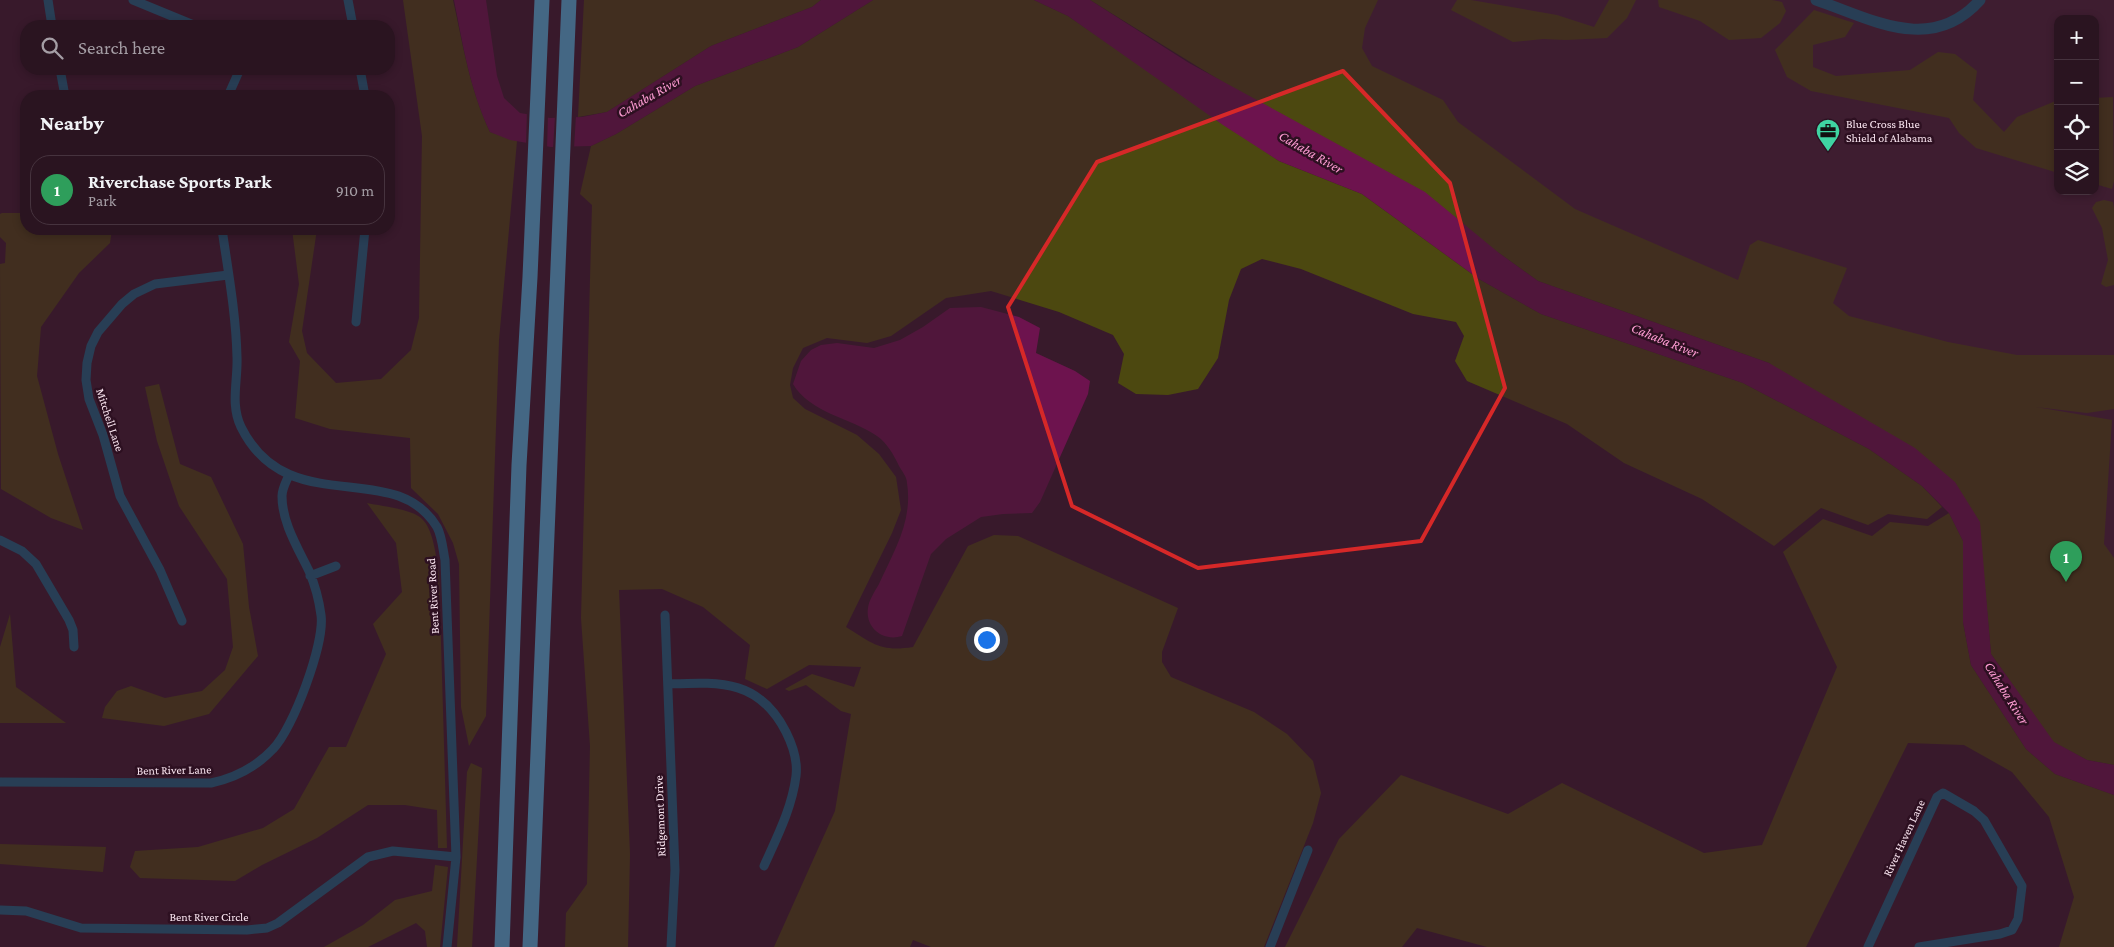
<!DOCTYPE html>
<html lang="en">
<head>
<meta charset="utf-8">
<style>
  :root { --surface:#2a1420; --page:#36212d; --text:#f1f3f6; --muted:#a59ea5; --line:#46333e; --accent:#3fd4a2 }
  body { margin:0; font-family:"Crimson Pro",serif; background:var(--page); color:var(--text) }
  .controls { position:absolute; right:15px; top:15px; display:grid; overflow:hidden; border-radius:10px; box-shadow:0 2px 8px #0003 }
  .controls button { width:45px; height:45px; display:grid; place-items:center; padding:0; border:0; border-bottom:1px solid var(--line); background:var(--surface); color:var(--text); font:25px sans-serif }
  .you { position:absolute; left:986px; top:639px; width:18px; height:18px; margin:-12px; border:4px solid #fff; border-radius:50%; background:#1a73e8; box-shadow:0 0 0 8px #1a73e833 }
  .badge { display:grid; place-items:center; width:32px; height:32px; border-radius:50%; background:var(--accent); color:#fff; font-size:16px; font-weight:700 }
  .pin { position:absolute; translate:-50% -41px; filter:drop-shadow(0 1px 2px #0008) }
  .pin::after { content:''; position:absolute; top:26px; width:18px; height:15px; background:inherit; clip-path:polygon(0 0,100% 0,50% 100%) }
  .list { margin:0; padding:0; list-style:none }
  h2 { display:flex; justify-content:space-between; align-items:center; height:65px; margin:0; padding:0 20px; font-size:21px }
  h2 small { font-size:16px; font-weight:400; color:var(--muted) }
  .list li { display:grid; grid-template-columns:32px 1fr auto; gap:15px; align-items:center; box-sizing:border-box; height:70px; margin:0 10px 10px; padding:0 10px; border:1px solid var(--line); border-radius:20px }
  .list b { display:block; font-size:19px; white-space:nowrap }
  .list p { margin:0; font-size:16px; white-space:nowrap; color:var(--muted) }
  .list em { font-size:16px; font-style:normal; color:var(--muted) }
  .icon { flex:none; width:28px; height:28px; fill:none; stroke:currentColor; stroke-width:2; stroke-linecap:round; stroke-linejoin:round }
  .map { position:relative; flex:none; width:2114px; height:947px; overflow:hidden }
  .search { position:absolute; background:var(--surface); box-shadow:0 2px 8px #0003; left:20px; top:20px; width:375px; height:55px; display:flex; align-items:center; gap:12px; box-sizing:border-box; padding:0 18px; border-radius:20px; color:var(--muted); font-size:19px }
  .panel { position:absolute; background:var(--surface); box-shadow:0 2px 8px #0003; left:20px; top:90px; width:375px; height:145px; border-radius:20px }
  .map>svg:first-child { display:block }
  .built { fill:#462237; fill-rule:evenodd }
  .green { fill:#4c4810 }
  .water { fill:#6d134e }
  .pier { fill:#381a2b }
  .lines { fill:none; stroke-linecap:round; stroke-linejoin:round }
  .minor { stroke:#146c88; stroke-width:9 }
  .tertiary { stroke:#146c88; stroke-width:11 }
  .motorway { stroke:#53c5ef; stroke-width:15 }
  .marked { fill:none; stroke:#d62828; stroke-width:4; stroke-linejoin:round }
  .labels { text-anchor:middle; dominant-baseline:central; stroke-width:5; stroke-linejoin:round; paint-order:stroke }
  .poi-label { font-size:12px; fill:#fae5f0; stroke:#2d1021; text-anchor:start }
  .street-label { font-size:12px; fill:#fae5f0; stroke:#2d1021 }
  .water-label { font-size:14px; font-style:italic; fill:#fe9cd3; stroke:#2d1021 }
</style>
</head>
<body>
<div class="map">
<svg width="2114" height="947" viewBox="0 0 2114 947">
  <rect width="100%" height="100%" fill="#381a2b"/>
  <path class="built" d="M1176 0H2114V746L1975 463ZM2058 19H2095V191H2058Z"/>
  <path class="green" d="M403 0H453C463 45 470 90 490 132L517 141 499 340 486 716 469 746 461 707 459 564 453 543 438 514 411 488 410 438 330 429 295 418 300 361 289 342 299 284 292 229H317L302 331 307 353 336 383 381 379 411 350 419 318 422 136Z
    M584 0H821L812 7 711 46 607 112 578 117Z
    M873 0H1034L1068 16 1279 161 1362 194 1479 279 1541 314 1743 383 1869 449 1922 486 1942 507 1927 519 1888 514 1868 525 1821 508 1774 546 1702 499 1624 463 1567 424 1467 381 1455 361 1464 336 1456 322 1413 314 1301 269 1262 259 1241 269 1229 300 1218 358 1198 389 1168 395 1136 394 1118 383 1124 354 1113 335 1059 312 991 291 946 298 891 336 867 343 827 338 803 348 793 368 790 385 793 398 805 409 857 435 879 454 896 477 901 510 892 533 846 627C873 644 881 652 913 647L968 546 994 535 1018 536 1178 608 1162 652V662L1171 677 1254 712 1287 734 1313 761 1321 793 1313 823 1264 947H931L913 940 910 947H774L835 811 851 714 841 711 806 685 789 691 785 689 812 674 854 687 861 667 809 665 767 689 745 679 750 645 703 607 662 589 619 590 630 854 628 947H565L566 913 587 884 590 746 581 618 592 205 580 194 591 146 616 134 695 86 798 47Z
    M1090 0H1378L1365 28 1362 48 1372 66 1443 100 1458 122 1575 209 1738 280 1750 245 1758 240 1847 268 1833 303 1849 316 1948 342 2017 355H2114V409L2087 413 2036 407 2112 420 2104 544 2114 558V765L2087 760 2053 742 1991 654 1979 522 1769 363 1538 281 1499 253Z
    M1457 0H1471L1557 15 1594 27 1609 0H1636L1627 18 1607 38 1566 40 1543 39 1513 42 1451 10Z
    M1658 0H1772L1782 2 1786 11 1780 23 1761 38 1729 40 1700 21 1659 7Z
    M1814 10 1854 23 1845 37 1813 45V67L1836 76 1910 70 1938 52 1955 54 1977 71 1973 100 2004 132 2017 117 2058 100V173L1976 148 1959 133 1949 118 1811 91 1787 77 1775 50Z
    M2113 97 2114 181 2112 189 2095 184V98Z
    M2104 200 2113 202 2114 208V285L2106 287 2101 284 2108 260 2102 228 2092 208 2096 202Z
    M2 213H26V229H112L110 243 79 273 41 327 37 376 58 454 83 530 51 518 1 489 0 264 5 263 6 243 0 237V214Z
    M159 384 180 464 211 477 243 544 249 607 258 656 209 714 164 726 102 718 105 707 117 691 131 686 165 698 202 691 225 670 233 647 227 579 179 506 157 441 145 387Z
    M367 503C380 506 413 509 422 519 434 530 436 558 439 574L447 848H438L437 810 405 805H368L317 838 262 865 235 881 140 878 130 867 135 851 198 847 263 828 294 809 329 747H346L386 654 373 624 402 592 396 543Z
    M1949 513 1963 541V622L1971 665 2026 749 2055 774 2114 795V947H2059L2074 897 2049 817 2012 772 1964 745 1908 743 1806 947H1487L1417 928 1402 947H1285L1339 839 1401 775 1508 814 1562 783 1704 853 1762 845 1837 667 1783 552 1823 519 1872 536 1890 522 1928 526Z
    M10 614 16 687 66 723H0V647Z
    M471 763 482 768 472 947H457L467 772Z
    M0 844 106 847 103 872 0 864Z
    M435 865 448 867 440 947H427L425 931 416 923 368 947H324L363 925 395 900 432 891Z"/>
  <path class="water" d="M454 0H486L497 76 504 98 520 113 550 118 582 117 607 112 711 46 812 7 821 0H873L798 47 695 86 616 134 591 146 551 147 510 140 490 132C470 90 463 45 454 0Z
    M1034 0H1090L1189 63 1425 192 1499 253 1538 281 1769 363 1915 448 1955 482 1980 522 1991 654 2054 742 2087 760 2114 765V795L2055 774 2026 749 1971 665 1963 622V541L1949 513 1922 486 1869 449 1743 383 1541 314 1479 279 1362 194 1279 161 1223 125 1068 16Z
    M981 307 1019 317 1040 328 1036 353 1075 371 1090 381 1088 394 1040 502 1032 513 1003 514 981 517 946 539 931 554 902 636C883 642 865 628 868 608 869 600 875 591 879 584 894 551 913 521 907 483 907 477 902 471 899 466 894 455 887 443 877 436 851 418 810 413 793 384L801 361 811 350 821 345 837 343 874 348 900 340 923 327 950 308Z"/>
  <path class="pier" d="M527 111 548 115 547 149 526 145Z
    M576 115 574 149H553L555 116Z"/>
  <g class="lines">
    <path class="minor" d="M48 0 52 26
      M133 0 196 26
      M348 0 353 26
      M60 69 65 96
      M360 69 365 96
      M228 96 240 69
      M222 229C228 271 236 314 237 357 238 381 230 404 241 427 288 522 394 456 437 527 442 536 443 550 445 560L456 857 447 947
      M356 322 365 229
      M0 540 22 551 36 564 69 620 73 630 74 647
      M310 576 336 566
      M665 615 675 870 671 947
      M182 621 160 570 120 496 103 435 89 399 86 380 87 363 91 346 98 332 122 304 134 294 155 284 228 275
      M668 684C720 682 759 679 786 732 793 746 798 760 796 776 792 808 777 837 764 866
      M0 782 211 783C235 778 256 767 273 749 293 729 325 643 321 615 319 600 315 585 309 571 298 548 282 523 282 496 282 489 286 482 289 475
      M0 910 26 911 81 928 247 930 267 928 278 923 368 857 393 851 456 857
      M1270 947 1308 850
      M1868 947 1937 797 1943 793 1974 811 1984 820 2022 886 2018 919 2012 930 2000 934 1919 947"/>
    <path class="tertiary" d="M1816 0C1872 19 1931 55 1980 0"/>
    <path class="motorway" d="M502 947 519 465 530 277 542 0
      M530 947 569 0"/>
  </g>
  <path d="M0 0H2114V947H0ZM1343 71 1450 183 1505 388 1421 541 1198 568 1072 506 1008 307 1097 162Z" fill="#381a2b" fill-opacity=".55" fill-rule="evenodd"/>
  <path class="marked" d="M1343 71 1450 183 1505 388 1421 541 1198 568 1072 506 1008 307 1097 162Z"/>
  <defs>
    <symbol id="office-pin" viewBox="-11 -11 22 30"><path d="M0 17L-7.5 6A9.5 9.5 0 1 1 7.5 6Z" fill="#3fd4a2" stroke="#2d1021"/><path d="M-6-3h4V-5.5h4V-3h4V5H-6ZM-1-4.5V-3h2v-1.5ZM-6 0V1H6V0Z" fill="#111"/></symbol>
  </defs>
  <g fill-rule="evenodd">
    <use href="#office-pin" x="1814" y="117" width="28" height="38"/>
  </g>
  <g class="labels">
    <g class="poi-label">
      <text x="1846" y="124">Blue Cross Blue<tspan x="1846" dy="14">Shield of Alabama</tspan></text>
    </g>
    <g class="street-label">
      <text transform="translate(110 420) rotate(72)">Mitchell Lane</text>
      <text transform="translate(433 596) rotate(-93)">Bent River Road</text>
      <text transform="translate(174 770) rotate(-1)">Bent River Lane</text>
      <text transform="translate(660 816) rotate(-92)">Ridgemont Drive</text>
      <text transform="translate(1904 838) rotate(-65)">River Haven Lane</text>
      <text x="209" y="917">Bent River Circle</text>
    </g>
    <g class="water-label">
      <text transform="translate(649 96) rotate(-30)">Cahaba River</text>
      <text transform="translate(1311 152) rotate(30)">Cahaba River</text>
      <text transform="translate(1665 340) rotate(22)">Cahaba River</text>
      <text transform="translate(2007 693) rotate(58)">Cahaba River</text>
    </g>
  </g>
</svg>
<div class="controls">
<button>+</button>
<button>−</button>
<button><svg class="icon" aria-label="locate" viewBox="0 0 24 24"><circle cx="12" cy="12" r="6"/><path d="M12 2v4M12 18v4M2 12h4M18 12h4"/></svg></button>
<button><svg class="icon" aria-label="layers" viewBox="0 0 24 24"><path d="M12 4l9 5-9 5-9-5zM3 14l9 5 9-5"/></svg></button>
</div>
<div class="you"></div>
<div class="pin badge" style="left:2066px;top:582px;background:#2e9e5b">1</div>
<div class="search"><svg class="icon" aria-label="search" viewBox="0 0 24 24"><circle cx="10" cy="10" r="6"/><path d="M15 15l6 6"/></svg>Search here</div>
<section class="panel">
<h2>Nearby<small></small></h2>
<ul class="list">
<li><span class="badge" style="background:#2e9e5b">1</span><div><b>Riverchase Sports Park</b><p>Park</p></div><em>910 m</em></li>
</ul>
</section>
</div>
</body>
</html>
